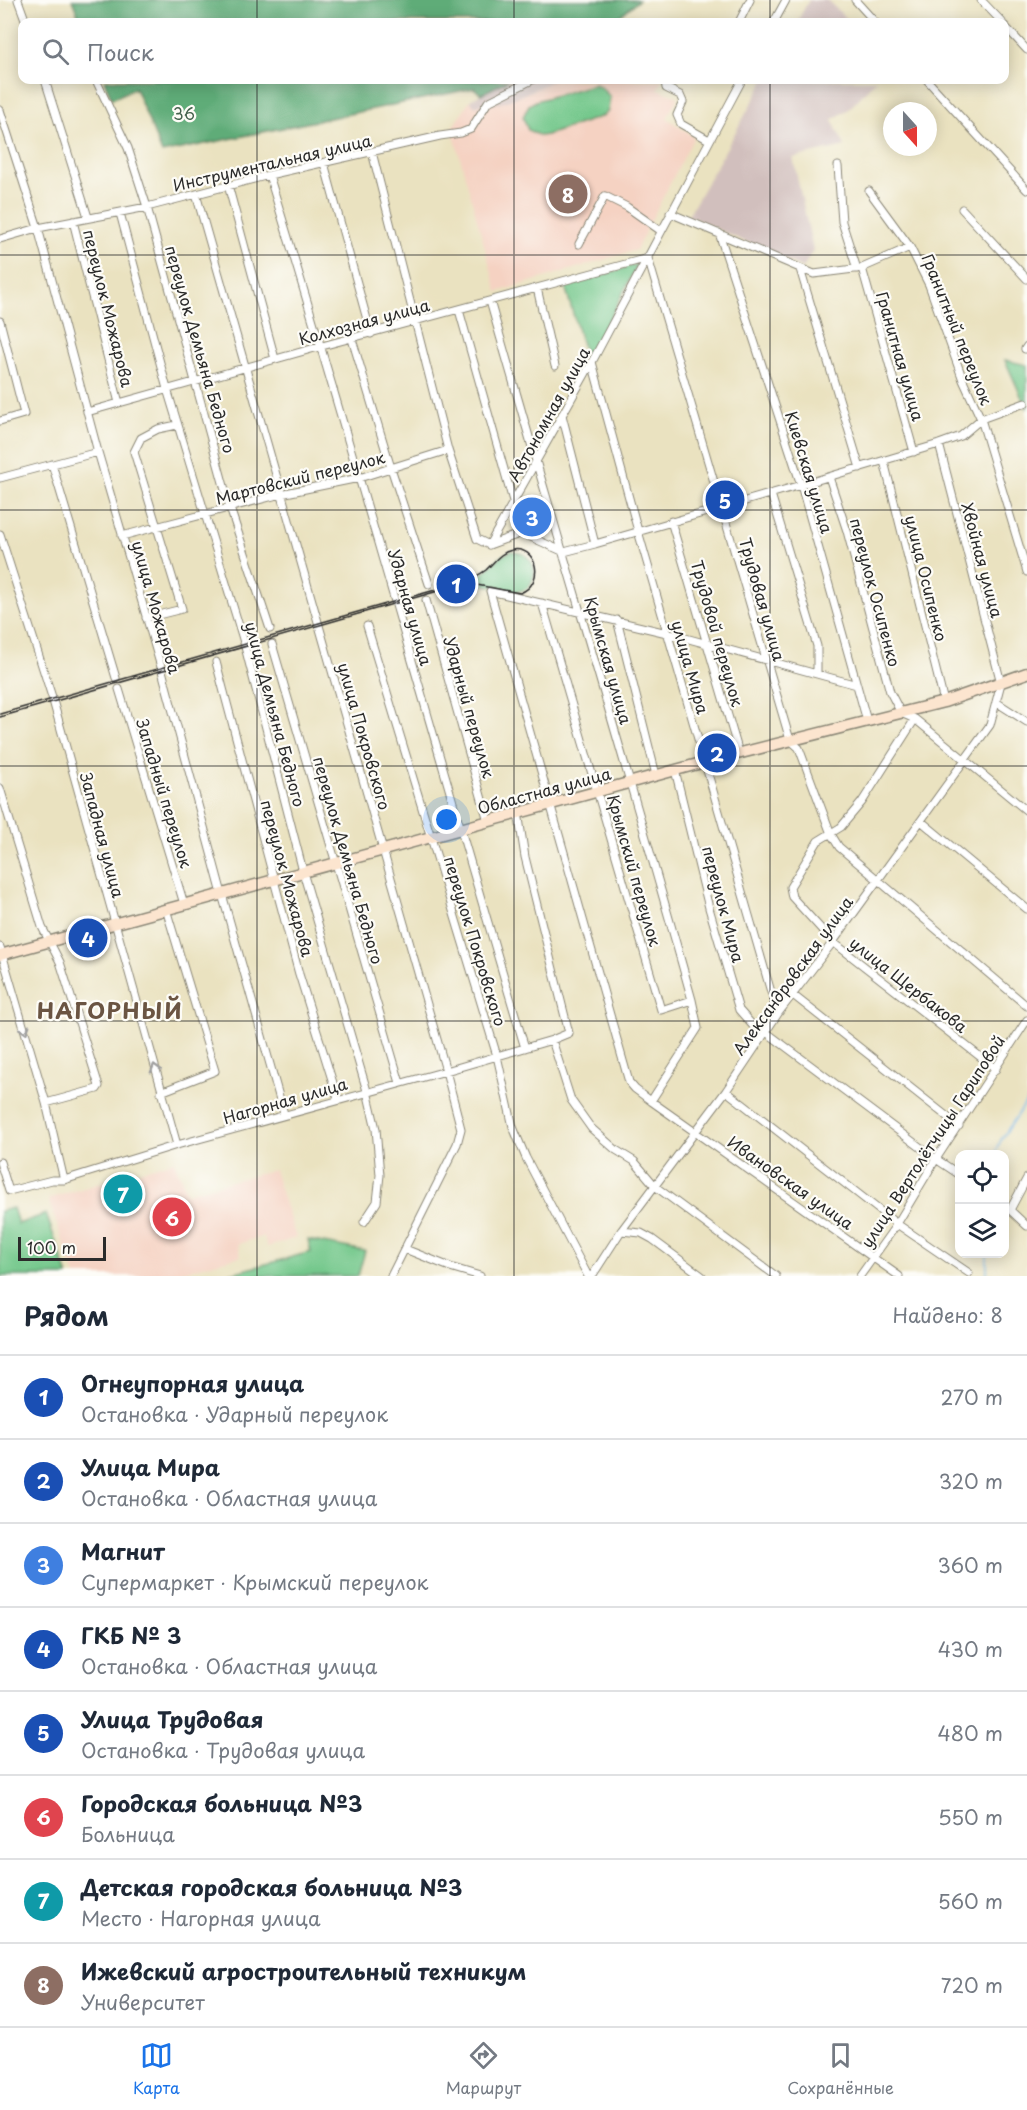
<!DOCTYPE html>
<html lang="ru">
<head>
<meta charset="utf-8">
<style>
  :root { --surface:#fff; --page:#f6f6f7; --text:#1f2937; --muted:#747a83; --line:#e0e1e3; --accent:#1a73e8 }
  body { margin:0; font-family:"Playpen Sans",sans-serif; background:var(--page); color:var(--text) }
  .controls { position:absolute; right:18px; bottom:18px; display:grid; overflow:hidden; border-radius:12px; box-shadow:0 3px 15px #0003 }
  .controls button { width:54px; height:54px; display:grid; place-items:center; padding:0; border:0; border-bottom:2px solid var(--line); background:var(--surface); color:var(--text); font:30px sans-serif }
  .compass { position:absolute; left:883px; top:102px; width:54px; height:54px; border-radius:50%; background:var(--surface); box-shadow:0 3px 15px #0003; rotate:159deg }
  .scale { position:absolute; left:18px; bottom:15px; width:88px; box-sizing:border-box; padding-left:6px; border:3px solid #2b2b2b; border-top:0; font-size:16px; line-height:21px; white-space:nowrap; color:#2b2b2b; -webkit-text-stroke:4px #fdfcf7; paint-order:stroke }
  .you { position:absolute; left:447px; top:820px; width:21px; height:21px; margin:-15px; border:4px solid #fff; border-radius:50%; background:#1a73e8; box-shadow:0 0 0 9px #1a73e833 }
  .badge { display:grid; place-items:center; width:39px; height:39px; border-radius:50%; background:var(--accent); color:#fff; font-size:20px; font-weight:700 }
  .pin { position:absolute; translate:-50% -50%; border:3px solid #fff; box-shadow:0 2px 6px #0006 }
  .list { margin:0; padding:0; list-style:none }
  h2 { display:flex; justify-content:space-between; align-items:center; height:78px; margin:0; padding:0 24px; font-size:26px }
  h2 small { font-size:20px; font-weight:400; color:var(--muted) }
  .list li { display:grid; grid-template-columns:39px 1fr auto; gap:18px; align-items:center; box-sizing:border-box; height:84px; padding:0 24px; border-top:2px solid var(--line) }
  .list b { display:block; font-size:22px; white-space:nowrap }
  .list p { margin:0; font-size:20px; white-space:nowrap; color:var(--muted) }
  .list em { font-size:20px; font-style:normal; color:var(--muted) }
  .icon { flex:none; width:33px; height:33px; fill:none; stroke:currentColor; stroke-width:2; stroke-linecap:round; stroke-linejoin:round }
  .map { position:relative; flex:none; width:1027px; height:1276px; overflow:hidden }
  .search { position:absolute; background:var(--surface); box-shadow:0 3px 15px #0003; left:18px; right:18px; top:18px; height:66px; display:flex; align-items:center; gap:15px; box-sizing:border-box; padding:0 21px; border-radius:12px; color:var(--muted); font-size:22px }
  .sheet { height:750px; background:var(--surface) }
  nav { display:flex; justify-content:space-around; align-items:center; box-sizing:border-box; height:84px; border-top:2px solid var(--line); background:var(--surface); font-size:16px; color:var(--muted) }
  nav a { display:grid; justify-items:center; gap:3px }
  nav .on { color:var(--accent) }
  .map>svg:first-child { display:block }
  .built { fill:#f5d2c2 }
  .industrial { fill:#d1bfbd }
  .green { fill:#74c88c; stroke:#507a5c; stroke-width:1.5 }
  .forest { fill:#5fac78; stroke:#456c52; stroke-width:1.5 }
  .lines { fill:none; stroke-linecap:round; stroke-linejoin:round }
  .stream { stroke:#74b6e9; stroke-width:1.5 }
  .street-casing { stroke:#8a8676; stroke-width:9 }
  .secondary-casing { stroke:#8a8676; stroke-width:13 }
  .street { stroke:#fff; stroke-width:7 }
  .secondary { stroke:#fce5cf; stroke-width:10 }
  .tram { stroke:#2b2b2b; stroke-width:1.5 }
  .oneway { stroke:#a0a0a0 }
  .grid { fill:none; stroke:#2b2b2b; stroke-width:1.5; stroke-opacity:0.55 }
  .labels { text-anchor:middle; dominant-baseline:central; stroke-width:4.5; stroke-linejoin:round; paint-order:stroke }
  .park-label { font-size:16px; fill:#45624d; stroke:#fdfcf7 }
  .street-label { font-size:16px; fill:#2b2b2b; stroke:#fdfcf7 }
  .district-label { font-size:22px; font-weight:bold; letter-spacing:1.5px; fill:#6a5442; stroke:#fdfcf7 }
</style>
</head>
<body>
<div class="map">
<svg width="1027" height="1276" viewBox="0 0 1027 1276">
  <rect width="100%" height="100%" fill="#fdfcf7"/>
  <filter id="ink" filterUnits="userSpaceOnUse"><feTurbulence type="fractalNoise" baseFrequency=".0167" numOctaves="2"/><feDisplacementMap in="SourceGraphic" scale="12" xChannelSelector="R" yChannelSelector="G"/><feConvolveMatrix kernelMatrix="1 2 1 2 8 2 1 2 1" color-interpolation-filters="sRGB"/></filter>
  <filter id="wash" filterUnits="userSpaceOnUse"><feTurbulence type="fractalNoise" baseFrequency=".008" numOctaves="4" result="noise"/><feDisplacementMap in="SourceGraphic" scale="24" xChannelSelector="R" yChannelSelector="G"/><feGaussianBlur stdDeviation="1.35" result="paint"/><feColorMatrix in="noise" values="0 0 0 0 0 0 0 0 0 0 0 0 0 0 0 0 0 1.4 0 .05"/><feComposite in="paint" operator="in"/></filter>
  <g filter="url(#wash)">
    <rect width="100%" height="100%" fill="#eae2c0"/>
    <path class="built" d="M554 80H662L658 89 678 97 667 118 694 137 636 250 497 292 452 128 470 100 475 106 518 97Z
      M174 1161 187 1193 274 1170 296 1238 267 1247 264 1236 238 1244 241 1256 165 1276H75L48 1199Z"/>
    <path class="industrial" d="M809 0H827L850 22H797Z
      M508 80H554L518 97 501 103 474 106 470 100Z
      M765 80H876L849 109 832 120 845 146 793 158 813 250 803 268 688 216Z"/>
    <path class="green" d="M595 84 601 87 610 97 608 111 603 116 547 135 540 136 528 130 523 117 529 105 536 101Z
      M638 264 587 362 565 286Z
      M1005 360 1027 365V409Z
      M511 551 524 554C537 564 537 577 527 589L515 592 469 581 485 572 501 556Z
      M13 1208 18 1224 46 1214 68 1276H0V1211Z
      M308 1240 365 1251 358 1276H221L311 1252Z"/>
    <path class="forest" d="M72 0H639L613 22H81Z
      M104 80H508L481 94 474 88 162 153 135 88 112 99Z"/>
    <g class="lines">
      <path class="stream" d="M995 1154 1001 1140 1027 1101
        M987 1254V1276"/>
    </g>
  </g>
  <g filter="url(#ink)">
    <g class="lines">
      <defs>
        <path id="street" d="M18 0 26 22
          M855 0 875 22
          M981 0 1002 22
          M739 22 750 0
          M774 22 786 0
          M1004 25 1027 50
          M45 80 88 217
          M96 80 128 148 147 207 230 508 270 629
          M665 80 666 88 680 95 683 102 677 115 681 124 709 140
          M927 80 1027 190
          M0 110 38 228 98 452 161 667 222 894 284 1114
          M372 152 448 450 477 539 489 545
          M324 163 371 334
          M838 166 842 222 857 269
          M269 175C358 465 438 757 525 1048
          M228 185 275 359
          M869 191 910 247 929 285 963 380 981 419 1027 572
          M196 194 446 1071 461 1129 457 1144 391 1276
          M962 209 1027 279
          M120 213 167 389 243 639 305 879 367 1091 376 1129 380 1175 377 1202 364 1222
          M670 213 814 274 862 268 910 247
          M73 221 119 403
          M719 233 801 485 867 721
          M0 239 38 228 147 207 269 175 440 136 461 133 471 129 488 102 532 80
          M579 244 605 196 627 207 661 231
          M648 258 790 740 799 748 831 834 839 847 1027 1006
          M862 268 914 452
          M800 269 860 468
          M537 288 555 366
          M490 301C556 534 627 766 692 1000L698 1028 651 1101
          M459 310 522 533
          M0 321 24 414 0 421
          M352 339 391 468 429 584
          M1025 349 1027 346
          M592 362 638 531 771 992 779 1012
          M87 412 322 346 648 258
          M562 415 595 544
          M884 461 944 702
          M52 464 116 678
          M829 477 847 531 890 692 901 713 915 719 1027 811
          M0 478 98 452
          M771 494 817 646V674
          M671 521 739 753
          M0 534 52 697 177 1145
          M122 536 281 494 359 478 448 450
          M489 545 522 533 564 552 595 544 801 485 939 444 961 436 981 419 1025 403
          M489 545 592 362 742 80
          M426 600 488 821
          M542 603 661 1010 692 1000
          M146 618 182 609 134 452 141 438 158 429 177 425
          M617 620 656 775
          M367 626 497 1056 513 1127 526 1158 588 1276
          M272 644 400 1083
          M216 662 299 974 338 1099
          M857 685 667 633 490 591 629 1082 635 1089 651 1101 899 1276
          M119 689 184 904
          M996 702 1027 722
          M915 719 862 802 841 827 818 841 790 887 792 897 833 942 996 1069
          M675 770 709 908 739 1010 754 1027 766 1032 936 1159 960 1175
          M0 788 42 927 60 962 99 1086 97 1089 46 1103
          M921 821 1027 909
          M0 947 46 1103 64 1180
          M793 995 959 1126
          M552 1040 571 1100 591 1128 616 1150 634 1161 656 1187 776 1276
          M726 1091 897 1224 969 1273
          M161 1092 215 1071 166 909
          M0 1162 9 1191 52 1180H64L177 1145 446 1071 552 1040 569 1033 525 857 518 812
          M1027 1178 1010 1210 1027 1226
          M621 1231 641 1233 652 1239 702 1276
          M405 1249 450 1267 480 1276
          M592 1276 621 1231 726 1091 779 1012 833 942 990 725 1001 683 939 444
          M860 1276 897 1224 936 1159 1027 1020"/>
        <path id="secondary" d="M0 955 705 762 944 702 1027 673"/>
      </defs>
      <use href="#street" class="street-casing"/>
      <use href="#secondary" class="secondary-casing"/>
      <use href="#street" class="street"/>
      <use href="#secondary" class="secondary"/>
      <path class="tram" d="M0 714 456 584C466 581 477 577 486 570 494 563 500 552 512 550 537 545 546 583 520 593L466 583 0 717"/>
    </g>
    <defs><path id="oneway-chevron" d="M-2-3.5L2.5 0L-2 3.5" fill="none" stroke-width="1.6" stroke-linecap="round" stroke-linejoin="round" transform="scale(1.5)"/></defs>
    <g class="oneway">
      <use href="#oneway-chevron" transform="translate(25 1030) rotate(74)"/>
      <use href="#oneway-chevron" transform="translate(155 1068) rotate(-106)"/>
    </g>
  </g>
  <path class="grid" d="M257 0V22M514 0V22M770 0V22M257 80V1276M514 80V1276M770 80V1276M0 255H1027M0 510H1027M0 766H1027M0 1021H1027"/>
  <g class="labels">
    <g class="park-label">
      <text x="184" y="113">36</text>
    </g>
    <g class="street-label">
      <text transform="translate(272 162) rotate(-13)">Инструментальная улица</text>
      <text transform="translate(109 308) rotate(76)">переулок Можарова</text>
      <text transform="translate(364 321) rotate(-15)">Колхозная улица</text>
      <text transform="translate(958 329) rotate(68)">Гранитный переулок</text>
      <text transform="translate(201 349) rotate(74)">переулок Демьяна Бедного</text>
      <text transform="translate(901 356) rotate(74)">Гранитная улица</text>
      <text transform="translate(548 414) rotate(-61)">Автономная улица</text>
      <text transform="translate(810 472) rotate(73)">Киевская улица</text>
      <text transform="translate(300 477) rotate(-14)">Мартовский переулок</text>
      <text transform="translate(983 560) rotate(75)">Хвойная улица</text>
      <text transform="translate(927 578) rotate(76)">улица Осипенко</text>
      <text transform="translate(876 592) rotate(75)">переулок Осипенко</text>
      <text transform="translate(763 599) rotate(74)">Трудовая улица</text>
      <text transform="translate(157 607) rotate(74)">улица Можарова</text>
      <text transform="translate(411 607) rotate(74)">Ударная улица</text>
      <text transform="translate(718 633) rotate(74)">Трудовой переулок</text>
      <text transform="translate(609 660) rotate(74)">Крымская улица</text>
      <text transform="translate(691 667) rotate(74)">улица Мира</text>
      <text transform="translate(470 707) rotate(74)">Ударный переулок</text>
      <text transform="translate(276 714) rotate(75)">улица Демьяна Бедного</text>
      <text transform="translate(365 736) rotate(74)">улица Покровского</text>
      <text transform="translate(544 790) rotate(-15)">Областная улица</text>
      <text transform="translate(165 793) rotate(73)">Западный переулок</text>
      <text transform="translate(103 835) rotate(75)">Западная улица</text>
      <text transform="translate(349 860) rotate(74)">переулок Демьяна Бедного</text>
      <text transform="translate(635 870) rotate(74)">Крымский переулок</text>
      <text transform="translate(288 878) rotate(75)">переулок Можарова</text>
      <text transform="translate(724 904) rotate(75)">переулок Мира</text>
      <text transform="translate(476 941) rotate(73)">переулок Покровского</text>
      <text transform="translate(792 975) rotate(-54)">Александровская улица</text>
      <text transform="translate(909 984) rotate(38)">улица Щербакова</text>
      <text transform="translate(285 1100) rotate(-16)">Нагорная улица</text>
      <text transform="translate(932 1141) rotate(-57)">улица Вертолётчицы Гариповой</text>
      <text transform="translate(791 1182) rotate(35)">Ивановская улица</text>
    </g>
    <g class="district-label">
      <text x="110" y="1009">НАГОРНЫЙ</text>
    </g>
  </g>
</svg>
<div class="controls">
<button><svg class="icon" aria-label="locate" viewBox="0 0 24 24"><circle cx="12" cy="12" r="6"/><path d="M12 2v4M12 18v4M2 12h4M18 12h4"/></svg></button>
<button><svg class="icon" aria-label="layers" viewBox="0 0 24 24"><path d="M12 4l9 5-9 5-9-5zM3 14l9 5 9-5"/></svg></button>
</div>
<svg class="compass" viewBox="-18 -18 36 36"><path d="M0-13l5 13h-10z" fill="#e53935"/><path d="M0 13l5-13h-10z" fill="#747a83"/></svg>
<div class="scale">100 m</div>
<div class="you"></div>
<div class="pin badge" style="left:456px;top:584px;background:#1a4fb4">1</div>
<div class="pin badge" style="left:717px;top:753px;background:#1a4fb4">2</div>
<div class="pin badge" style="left:532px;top:517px;background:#3f7fe0">3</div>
<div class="pin badge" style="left:88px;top:938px;background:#1a4fb4">4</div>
<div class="pin badge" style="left:725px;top:500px;background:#1a4fb4">5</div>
<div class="pin badge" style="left:172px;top:1217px;background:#e0444e">6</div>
<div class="pin badge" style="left:123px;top:1194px;background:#0f9aa8">7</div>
<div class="pin badge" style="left:568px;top:194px;background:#8d6e63">8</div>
<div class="search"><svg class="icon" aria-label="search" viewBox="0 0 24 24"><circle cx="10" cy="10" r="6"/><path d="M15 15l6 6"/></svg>Поиск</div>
</div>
<section class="sheet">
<h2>Рядом<small>Найдено: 8</small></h2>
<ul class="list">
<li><span class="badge" style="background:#1a4fb4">1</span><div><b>Огнеупорная улица</b><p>Остановка · Ударный переулок</p></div><em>270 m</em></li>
<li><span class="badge" style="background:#1a4fb4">2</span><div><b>Улица Мира</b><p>Остановка · Областная улица</p></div><em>320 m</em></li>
<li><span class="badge" style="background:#3f7fe0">3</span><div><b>Магнит</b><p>Супермаркет · Крымский переулок</p></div><em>360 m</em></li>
<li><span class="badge" style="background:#1a4fb4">4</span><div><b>ГКБ № 3</b><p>Остановка · Областная улица</p></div><em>430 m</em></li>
<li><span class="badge" style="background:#1a4fb4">5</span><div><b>Улица Трудовая</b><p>Остановка · Трудовая улица</p></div><em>480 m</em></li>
<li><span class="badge" style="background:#e0444e">6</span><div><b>Городская больница №3</b><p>Больница</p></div><em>550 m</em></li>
<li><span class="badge" style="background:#0f9aa8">7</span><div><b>Детская городская больница №3</b><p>Место · Нагорная улица</p></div><em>560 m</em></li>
<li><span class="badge" style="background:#8d6e63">8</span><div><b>Ижевский агростроительный техникум</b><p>Университет</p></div><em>720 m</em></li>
</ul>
</section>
<nav>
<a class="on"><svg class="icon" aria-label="map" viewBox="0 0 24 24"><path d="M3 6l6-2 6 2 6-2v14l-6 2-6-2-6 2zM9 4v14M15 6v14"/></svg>Карта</a>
<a><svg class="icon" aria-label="directions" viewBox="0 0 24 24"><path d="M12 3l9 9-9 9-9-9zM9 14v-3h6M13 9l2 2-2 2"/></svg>Маршрут</a>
<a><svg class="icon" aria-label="saved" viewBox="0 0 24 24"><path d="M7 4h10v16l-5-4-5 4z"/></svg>Сохранённые</a>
</nav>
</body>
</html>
